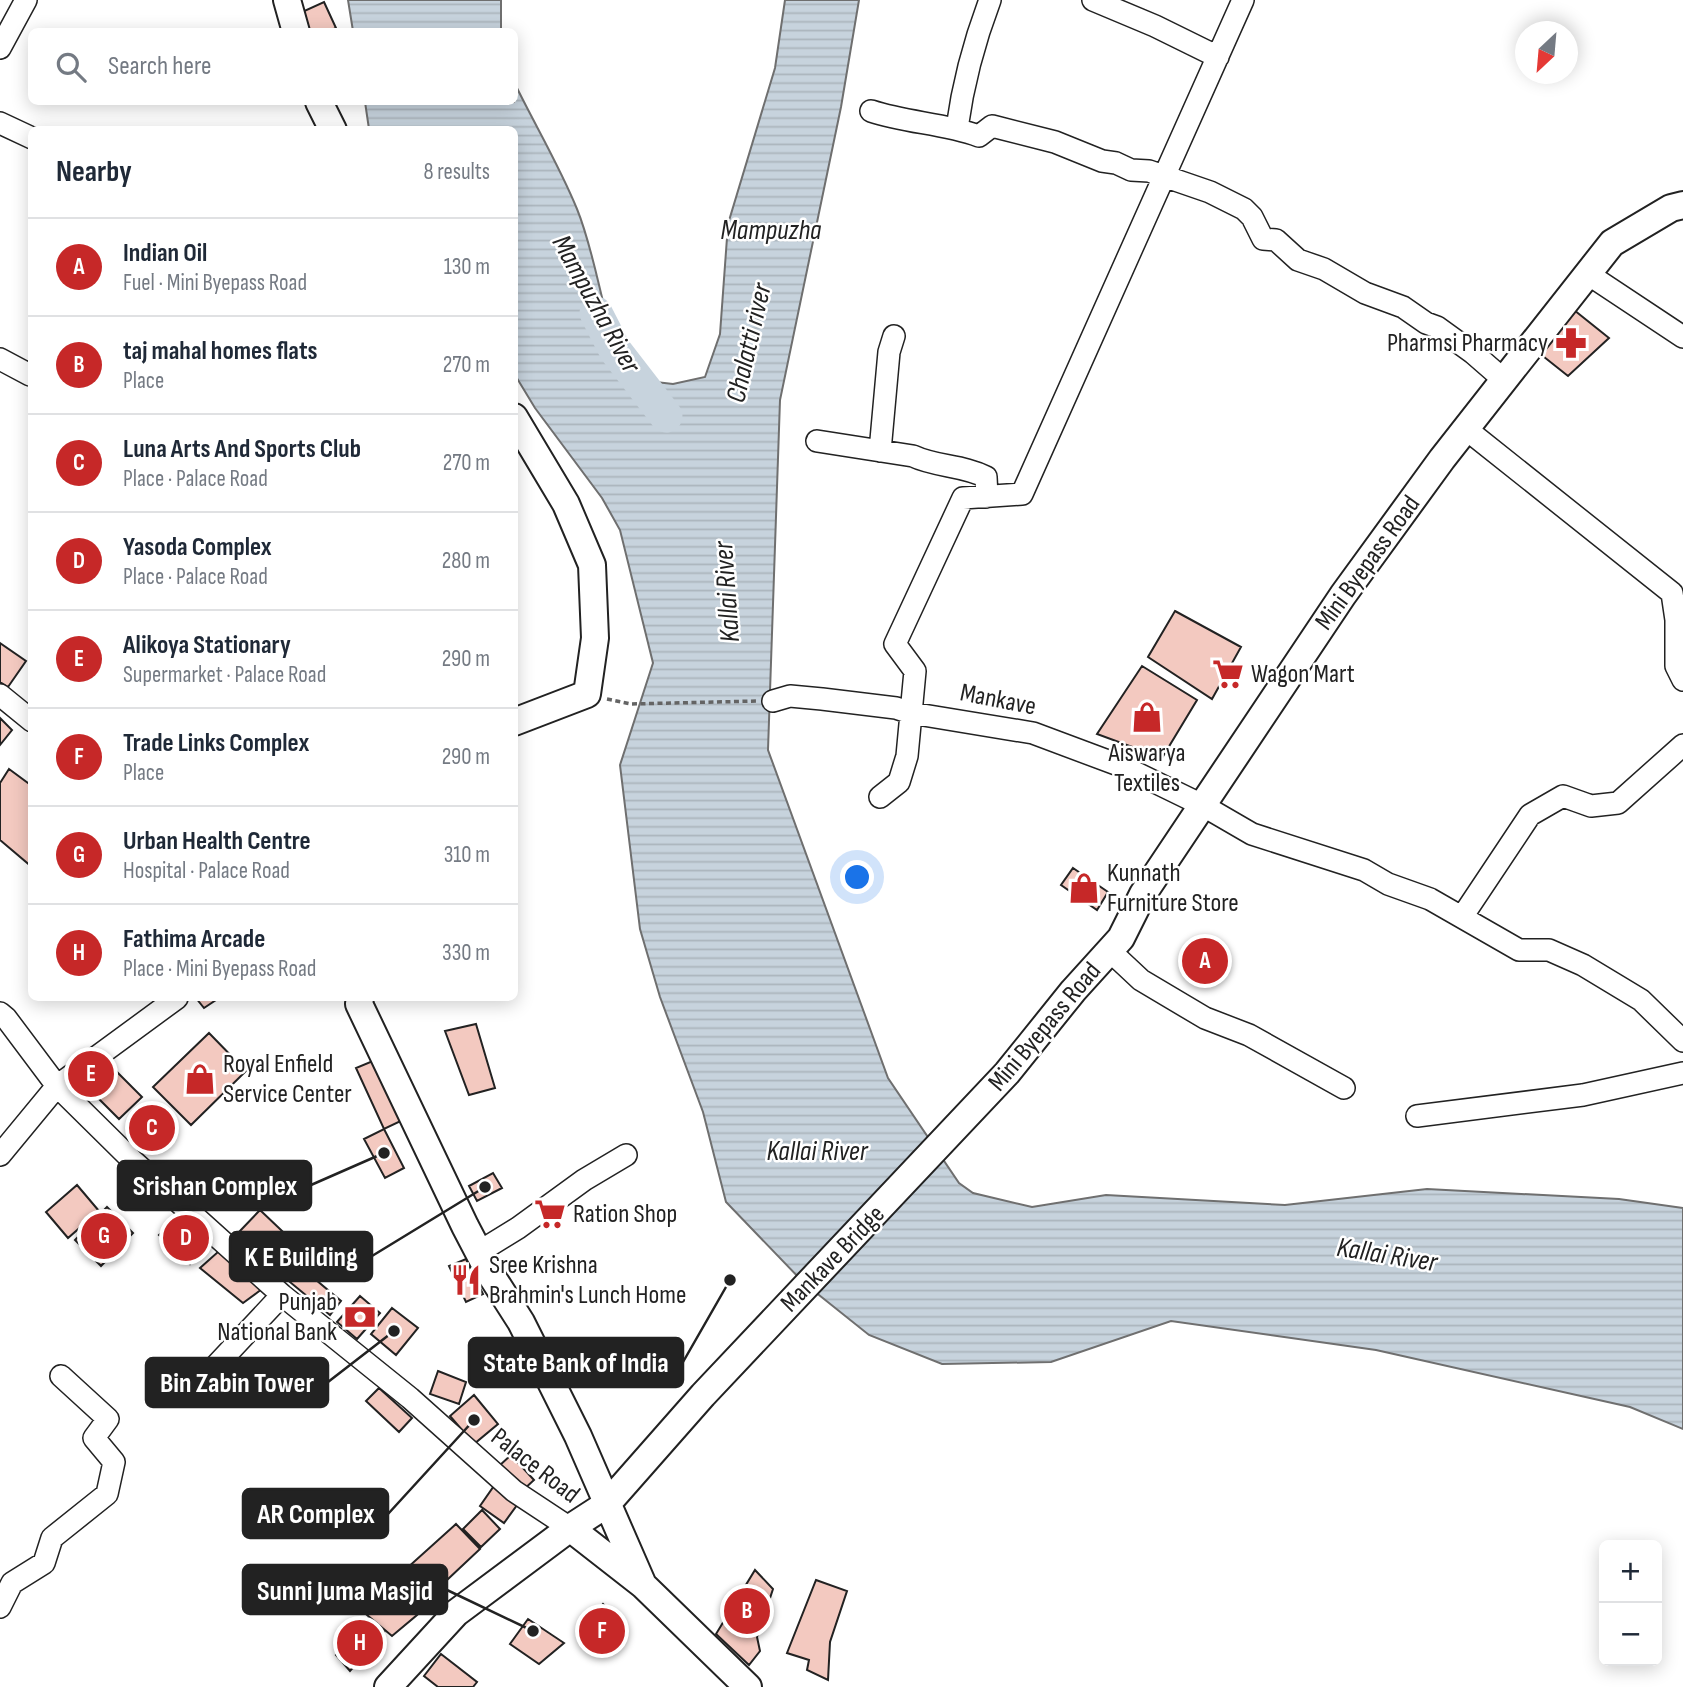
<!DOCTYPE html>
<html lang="en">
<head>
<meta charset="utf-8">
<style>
  :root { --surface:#fff; --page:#f2f2f3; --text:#1f2937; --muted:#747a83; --line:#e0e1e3; --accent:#c62828 }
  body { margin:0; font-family:"Sofia Sans Condensed",sans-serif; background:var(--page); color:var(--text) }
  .controls { position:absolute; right:21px; bottom:21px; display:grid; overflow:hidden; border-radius:10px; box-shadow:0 4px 18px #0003 }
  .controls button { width:63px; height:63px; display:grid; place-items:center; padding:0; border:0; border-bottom:2px solid var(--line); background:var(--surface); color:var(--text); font:35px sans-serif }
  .compass { position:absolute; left:1515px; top:21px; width:63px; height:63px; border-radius:50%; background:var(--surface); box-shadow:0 4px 18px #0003; rotate:206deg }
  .you { position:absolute; left:858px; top:878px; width:24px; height:24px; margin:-18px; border:5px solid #fff; border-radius:50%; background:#1a73e8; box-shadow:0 0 0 10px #1a73e833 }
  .badge { display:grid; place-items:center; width:46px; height:46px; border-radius:50%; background:var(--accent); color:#fff; font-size:23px; font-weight:700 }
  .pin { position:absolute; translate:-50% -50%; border:4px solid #fff; box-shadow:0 2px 7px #0006 }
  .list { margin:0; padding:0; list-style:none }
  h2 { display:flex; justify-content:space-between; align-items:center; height:91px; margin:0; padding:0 28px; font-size:30px }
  h2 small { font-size:23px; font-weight:400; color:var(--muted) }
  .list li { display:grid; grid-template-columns:46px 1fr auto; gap:21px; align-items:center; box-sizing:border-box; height:98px; padding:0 28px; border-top:2px solid var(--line) }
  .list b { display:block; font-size:26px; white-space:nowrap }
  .list p { margin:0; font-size:23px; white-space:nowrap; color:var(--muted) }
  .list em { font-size:23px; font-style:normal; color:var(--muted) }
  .icon { flex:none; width:38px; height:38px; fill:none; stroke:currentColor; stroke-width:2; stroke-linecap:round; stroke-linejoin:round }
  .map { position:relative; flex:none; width:1683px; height:1687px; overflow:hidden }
  .search { position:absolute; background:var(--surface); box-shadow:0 4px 18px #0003; left:28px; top:28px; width:490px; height:77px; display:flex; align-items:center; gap:18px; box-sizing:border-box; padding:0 24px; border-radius:10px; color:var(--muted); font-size:26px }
  .panel { position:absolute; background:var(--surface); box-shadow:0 4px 18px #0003; left:28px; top:126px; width:490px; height:875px; border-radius:10px }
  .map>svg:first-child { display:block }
  .water { fill:url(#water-rules); stroke:#6f6f6f; stroke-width:2 }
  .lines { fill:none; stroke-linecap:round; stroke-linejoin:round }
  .river { stroke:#c7d3dd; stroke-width:33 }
  .building { fill:#f3c9c0; stroke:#222; stroke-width:2 }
  .minor-casing { stroke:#222; stroke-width:24 }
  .major-casing { stroke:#222; stroke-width:30 }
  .path { stroke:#646464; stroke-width:3.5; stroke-dasharray:5 3.5; stroke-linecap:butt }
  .minor { stroke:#fff; stroke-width:21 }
  .major { stroke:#fff; stroke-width:26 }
  .labels { text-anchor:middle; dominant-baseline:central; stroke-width:5; stroke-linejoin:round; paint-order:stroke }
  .poi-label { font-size:26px; fill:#222; stroke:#fff; text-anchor:start }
  .street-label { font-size:26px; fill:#222; stroke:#fff }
  .water-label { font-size:28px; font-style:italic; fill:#222; stroke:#fff }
  .leader { fill:none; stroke:#222; stroke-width:2.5 }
  .callout-dot { fill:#222; stroke:#fff; stroke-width:2.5 }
  .callout { fill:#222; stroke:#222; stroke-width:2.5 }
  .callout-label { font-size:28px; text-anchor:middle; font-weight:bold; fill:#fff }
</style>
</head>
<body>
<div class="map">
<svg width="1683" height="1687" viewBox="0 0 1683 1687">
  <defs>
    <pattern id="water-rules" width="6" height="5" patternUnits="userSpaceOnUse" patternTransform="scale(1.75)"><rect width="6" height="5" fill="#c7d3dd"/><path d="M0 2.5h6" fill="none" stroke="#abb5bd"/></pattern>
  </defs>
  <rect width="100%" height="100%" fill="#fff"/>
  <path class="water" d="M348 0H501V31H353Z
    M785 0H859L841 107 780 400 768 750 888 1078 959 1183 973 1193 1032 1207 1106 1195 1285 1205 1427 1189 1619 1199 1683 1208V1429L1630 1407 1376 1350 1171 1321 1051 1362 942 1364 869 1335 804 1283 726 1202 703 1112 660 997 640 929 620 765 653 663 620 530 602 498 535 408 515 375 514 130 369 129 365 102H514L515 84C535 125 560 167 577 209 599 263 603 330 630 379L673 384 705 377 720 334 728 224 775 68Z"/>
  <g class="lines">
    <path class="river" d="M596 313 615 350 666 416"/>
  </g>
  <path class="building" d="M324 2 336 28 327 32H308L302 12Z
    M1574 310 1609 338 1568 376 1534 349Z
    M1175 611 1241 647 1212 699 1148 657Z
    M0 643 26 661 8 687 0 682Z
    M1142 666 1197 700 1162 758 1097 734Z
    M0 718 12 730 0 745Z
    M9 769 32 786V867L0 840V783Z
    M1073 868 1108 892 1097 910 1061 885Z
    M196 998H219L204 1008Z
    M476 1024 495 1088 469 1095 445 1031Z
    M209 1033 246 1071 191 1125 153 1087Z
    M380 1058 405 1119 384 1129 356 1068Z
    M112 1067 142 1097 119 1119 89 1089Z
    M154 1110 170 1122 148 1147 133 1134Z
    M384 1129 404 1168 385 1178 364 1139Z
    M493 1173 502 1188 477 1201 469 1186Z
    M77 1185 99 1211 68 1238 46 1212Z
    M107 1207 133 1233 101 1266 75 1240Z
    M260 1210 301 1249 281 1270 239 1232Z
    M182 1213 213 1242 190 1264 159 1235Z
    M219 1251 262 1289 243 1303 200 1268Z
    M466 1259 483 1294 466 1302 449 1266Z
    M297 1264 341 1301 330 1315 285 1278Z
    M360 1296 380 1313 357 1339 337 1322Z
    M392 1308 418 1328 396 1355 371 1334Z
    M438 1371 466 1382 459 1404 430 1394Z
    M379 1388 412 1418 399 1432 366 1401Z
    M474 1395 498 1424 474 1444 450 1416Z
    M511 1455 534 1480 522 1491 499 1466Z
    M496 1483 520 1501 504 1523 480 1506Z
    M482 1510 500 1529 481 1547 463 1529Z
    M456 1524 480 1549 431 1595 406 1569Z
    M755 1570 773 1589 757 1637 760 1651 749 1665 716 1634Z
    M816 1580 847 1591 830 1642 828 1680 807 1670 809 1660 787 1653Z
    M396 1589 417 1615 392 1636 367 1615Z
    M603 1604 626 1628 602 1654 578 1633Z
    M368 1618 384 1632 350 1671 336 1655Z
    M528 1619 564 1643 539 1664 510 1644Z
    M441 1654 477 1682 473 1687H438L424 1676Z"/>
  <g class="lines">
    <defs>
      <path id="minor" d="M1093 0 1155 26 1218 57
        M0 48 26 0
        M871 111C907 123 943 123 979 136L992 126 1055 142 1102 161 1116 163 1131 170 1149 171 1210 192 1244 209 1252 217 1263 239 1276 240 1298 260 1324 269 1365 293 1403 307 1426 323 1437 327 1473 353 1504 380
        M0 123 32 138
        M957 128C963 84 974 42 990 0
        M1588 274 1683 337
        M0 359 30 375 32 372
        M1466 429 1672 593 1676 620V666L1683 680
        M817 441 913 456C936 467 963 465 986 477L987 497
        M880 451 889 352 894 336
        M0 695 32 721
        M773 701 790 696 822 699 896 708 911 713 1033 733 1124 767 1202 805 1252 834 1364 870 1388 884 1430 899 1519 950H1549L1583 965 1641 1000 1683 1041
        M880 797 899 782 907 756 915 671 895 644 963 498 1022 494 1243 0
        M1462 917 1530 815 1563 796 1591 806 1618 803 1683 745
        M1110 951 1141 980 1205 1018 1249 1035 1344 1088
        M0 1013 6 1018 57 1086 132 1160 282 1295 410 1398 514 1491 570 1528
        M1417 1116 1583 1095 1683 1073
        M0 1155 57 1086 177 998
        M479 1252 518 1228 584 1180 626 1155
        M211 1371 282 1295
        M0 1607 12 1583 44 1563 52 1538 107 1494 114 1462 94 1438 108 1419 61 1376"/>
      <path id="major" d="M287 0 296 32
        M319 102 333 130
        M514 417 566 504 592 565 595 638 587 694 514 722
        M360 998 359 1004 465 1226 489 1272 521 1322 578 1436 643 1585
        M570 1528 643 1585 748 1687
        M388 1687 456 1613 570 1528 607 1504 703 1395 1007 1073 1073 991 1121 938 1143 894 1343 595 1442 459 1504 380 1612 243 1671 208 1683 205"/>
    </defs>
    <use href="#minor" class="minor-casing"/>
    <use href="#major" class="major-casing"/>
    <path class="path" d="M607 699 631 704 757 701"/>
    <use href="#minor" class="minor"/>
    <use href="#major" class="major"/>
  </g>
  <defs>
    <symbol id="pharmacy-bare" viewBox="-9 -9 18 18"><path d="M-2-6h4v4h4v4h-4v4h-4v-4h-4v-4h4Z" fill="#c62828" stroke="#fff" stroke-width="2.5" paint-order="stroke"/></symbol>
    <symbol id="supermarket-bare" viewBox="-9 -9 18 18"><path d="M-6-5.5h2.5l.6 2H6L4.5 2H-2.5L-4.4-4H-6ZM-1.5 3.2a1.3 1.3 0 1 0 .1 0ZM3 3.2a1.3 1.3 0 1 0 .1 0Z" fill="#c62828" stroke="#fff" stroke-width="2.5" paint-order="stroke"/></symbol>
    <symbol id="shop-bare" viewBox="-9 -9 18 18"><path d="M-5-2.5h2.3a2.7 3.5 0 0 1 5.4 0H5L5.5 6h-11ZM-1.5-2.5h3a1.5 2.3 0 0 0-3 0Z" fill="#c62828" stroke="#fff" stroke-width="2.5" paint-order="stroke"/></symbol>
    <symbol id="restaurant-bare" viewBox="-9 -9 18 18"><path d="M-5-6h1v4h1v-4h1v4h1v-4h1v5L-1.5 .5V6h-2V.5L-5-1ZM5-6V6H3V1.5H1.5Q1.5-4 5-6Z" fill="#c62828" stroke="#fff" stroke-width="2.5" paint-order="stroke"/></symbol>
    <symbol id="bank-bare" viewBox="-9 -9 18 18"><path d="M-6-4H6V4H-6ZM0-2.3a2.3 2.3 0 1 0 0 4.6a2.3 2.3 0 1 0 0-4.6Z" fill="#c62828" stroke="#fff" stroke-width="2.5" paint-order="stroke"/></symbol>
  </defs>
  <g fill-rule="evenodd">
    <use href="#pharmacy-bare" x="1549" y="321" width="44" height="44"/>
    <use href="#supermarket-bare" x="1206" y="652" width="44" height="44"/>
    <use href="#shop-bare" x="1125" y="695" width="44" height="44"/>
    <use href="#shop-bare" x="1062" y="866" width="44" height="44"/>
    <use href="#shop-bare" x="178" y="1057" width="44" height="44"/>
    <use href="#supermarket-bare" x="528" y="1192" width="44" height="44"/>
    <use href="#restaurant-bare" x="444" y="1258" width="44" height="44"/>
    <use href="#bank-bare" x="338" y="1295" width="44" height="44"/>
  </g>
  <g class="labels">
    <g class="poi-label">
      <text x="1548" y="343" text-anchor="end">Pharmsi Pharmacy</text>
      <text x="1251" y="674">Wagon Mart</text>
      <text x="1147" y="753" text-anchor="middle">Aiswarya<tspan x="1147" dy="30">Textiles</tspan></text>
      <text x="1107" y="873">Kunnath<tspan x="1107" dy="30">Furniture Store</tspan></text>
      <text x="223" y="1064">Royal Enfield<tspan x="223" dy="30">Service Center</tspan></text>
      <text x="573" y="1214">Ration Shop</text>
      <text x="489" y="1265">Sree Krishna<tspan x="489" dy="30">Brahmin's Lunch Home</tspan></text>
      <text x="337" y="1302" text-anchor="end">Punjab<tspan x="337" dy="30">National Bank</tspan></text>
    </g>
    <g class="street-label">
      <text transform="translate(1368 563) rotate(-54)">Mini Byepass Road</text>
      <text transform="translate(998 700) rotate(11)">Mankave</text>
      <text transform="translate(1045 1027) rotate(-50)">Mini Byepass Road</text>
      <text transform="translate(833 1259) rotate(-46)">Mankave Bridge</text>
      <text transform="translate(535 1466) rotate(38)">Palace Road</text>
    </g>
    <g class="water-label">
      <text x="771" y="230">Mampuzha</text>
      <text transform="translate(596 304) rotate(61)">Mampuzha River</text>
      <text transform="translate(749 343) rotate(-77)">Chalatti river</text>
      <text transform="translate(727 592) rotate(-94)">Kallai River</text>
      <text x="817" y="1151">Kallai River</text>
      <text transform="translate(1387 1255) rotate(9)">Kallai River</text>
    </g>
  </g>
  <path class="leader" d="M384 1153L311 1185M485 1187L372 1256M730 1280L683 1362M394 1331L328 1382M474 1420L388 1514M533 1631L447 1590"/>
  <g class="callout-dot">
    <circle cx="384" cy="1153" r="7"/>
    <circle cx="485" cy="1187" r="7"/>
    <circle cx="730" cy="1280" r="7"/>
    <circle cx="394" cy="1331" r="7"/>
    <circle cx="474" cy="1420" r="7"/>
    <circle cx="533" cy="1631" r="7"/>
  </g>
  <g class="callout">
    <rect x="118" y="1161" width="193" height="49" rx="7"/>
    <rect x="230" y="1232" width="142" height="49" rx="7"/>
    <rect x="469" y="1338" width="214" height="49" rx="7"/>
    <rect x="146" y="1358" width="182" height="49" rx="7"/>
    <rect x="243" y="1489" width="145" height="49" rx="7"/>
    <rect x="243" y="1565" width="204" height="49" rx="7"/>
  </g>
  <g class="callout-label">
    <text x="215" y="1195">Srishan Complex</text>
    <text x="301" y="1266">K E Building</text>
    <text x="576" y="1372">State Bank of India</text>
    <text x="237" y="1392">Bin Zabin Tower</text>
    <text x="316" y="1523">AR Complex</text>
    <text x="345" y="1600">Sunni Juma Masjid</text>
  </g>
</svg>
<div class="controls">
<button>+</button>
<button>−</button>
</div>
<svg class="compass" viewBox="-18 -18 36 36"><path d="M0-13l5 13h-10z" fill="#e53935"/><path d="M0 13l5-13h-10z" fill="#747a83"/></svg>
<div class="you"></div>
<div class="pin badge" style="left:1205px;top:961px">A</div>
<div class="pin badge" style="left:747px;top:1611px">B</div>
<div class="pin badge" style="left:152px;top:1128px">C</div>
<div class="pin badge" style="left:186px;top:1238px">D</div>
<div class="pin badge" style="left:91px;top:1074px">E</div>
<div class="pin badge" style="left:602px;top:1631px">F</div>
<div class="pin badge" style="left:104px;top:1236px">G</div>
<div class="pin badge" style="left:360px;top:1643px">H</div>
<div class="search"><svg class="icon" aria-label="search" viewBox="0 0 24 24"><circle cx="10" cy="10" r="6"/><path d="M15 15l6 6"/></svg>Search here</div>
<section class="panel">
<h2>Nearby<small>8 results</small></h2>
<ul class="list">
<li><span class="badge">A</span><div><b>Indian Oil</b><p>Fuel · Mini Byepass Road</p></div><em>130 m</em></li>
<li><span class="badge">B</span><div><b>taj mahal homes flats</b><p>Place</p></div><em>270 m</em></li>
<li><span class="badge">C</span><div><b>Luna Arts And Sports Club</b><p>Place · Palace Road</p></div><em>270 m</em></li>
<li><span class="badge">D</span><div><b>Yasoda Complex</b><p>Place · Palace Road</p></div><em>280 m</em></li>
<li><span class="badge">E</span><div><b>Alikoya Stationary</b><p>Supermarket · Palace Road</p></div><em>290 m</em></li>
<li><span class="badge">F</span><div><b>Trade Links Complex</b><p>Place</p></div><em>290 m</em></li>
<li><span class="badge">G</span><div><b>Urban Health Centre</b><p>Hospital · Palace Road</p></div><em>310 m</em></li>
<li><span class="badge">H</span><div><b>Fathima Arcade</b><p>Place · Mini Byepass Road</p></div><em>330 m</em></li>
</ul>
</section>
</div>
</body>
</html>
